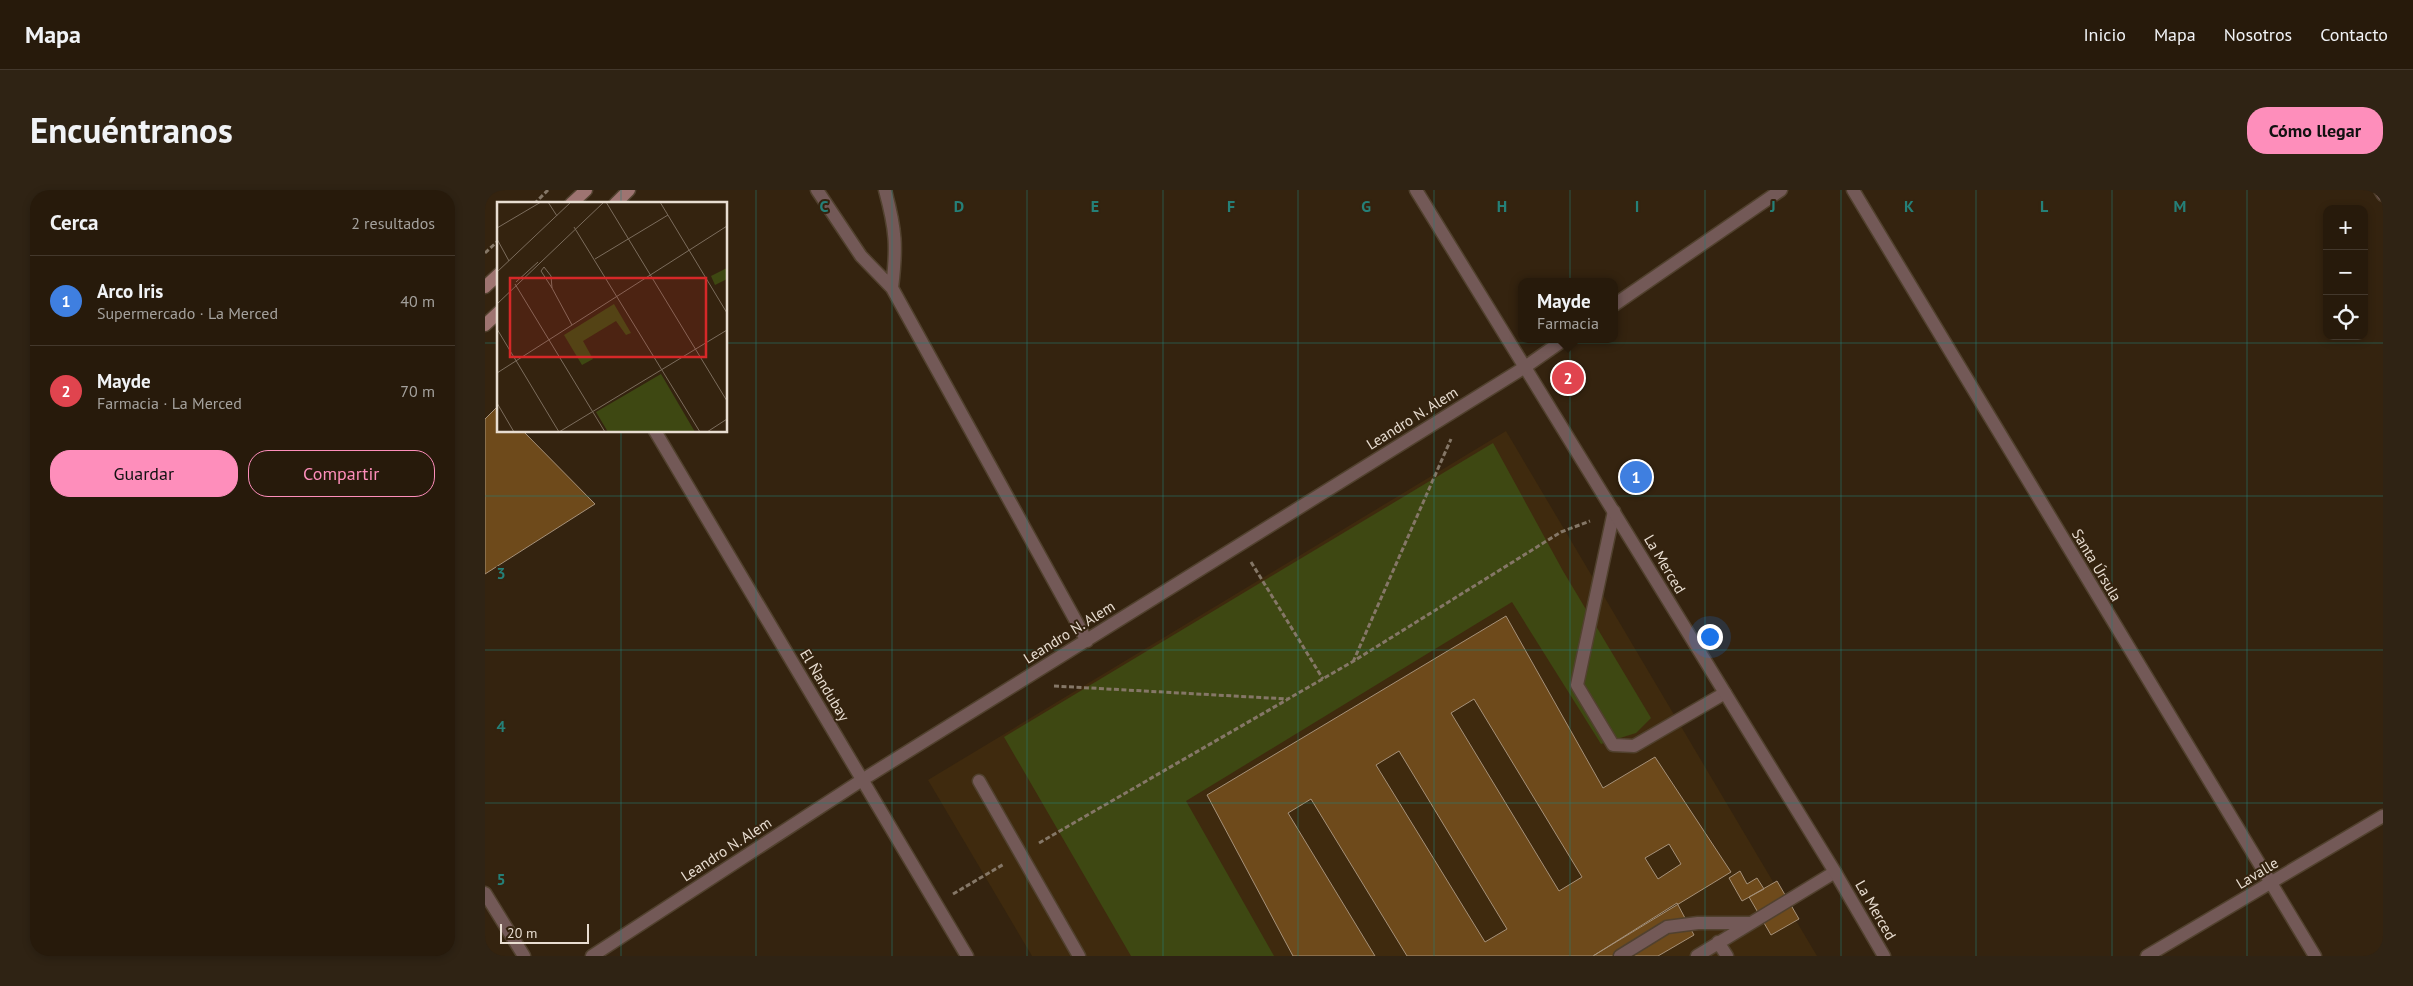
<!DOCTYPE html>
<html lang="es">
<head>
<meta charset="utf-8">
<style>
  :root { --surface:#271a0b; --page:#2f2314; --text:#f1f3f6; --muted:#a4a19d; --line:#43382c; --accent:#fe8ebb }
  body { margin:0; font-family:"PT Sans",sans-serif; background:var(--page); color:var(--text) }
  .controls { position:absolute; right:15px; top:15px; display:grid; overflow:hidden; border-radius:10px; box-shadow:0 2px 8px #0003 }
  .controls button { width:45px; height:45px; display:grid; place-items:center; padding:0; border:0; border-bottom:1px solid var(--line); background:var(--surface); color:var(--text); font:25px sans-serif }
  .scale { position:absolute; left:15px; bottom:12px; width:89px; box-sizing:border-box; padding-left:5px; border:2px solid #e8ddd1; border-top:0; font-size:14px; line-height:18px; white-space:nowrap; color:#e8ddd1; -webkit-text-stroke:4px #34230f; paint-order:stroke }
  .you { position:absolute; left:1224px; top:446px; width:18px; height:18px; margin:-12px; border:4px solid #fff; border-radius:50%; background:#1a73e8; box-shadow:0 0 0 8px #1a73e833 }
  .badge { display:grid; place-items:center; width:32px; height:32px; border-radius:50%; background:var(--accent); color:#fff; font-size:16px; font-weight:700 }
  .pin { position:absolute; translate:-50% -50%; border:2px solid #fff; box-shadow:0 1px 5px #0006 }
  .popup { position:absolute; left:1033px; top:88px; width:100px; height:65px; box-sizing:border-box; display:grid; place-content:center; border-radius:10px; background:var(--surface); filter:drop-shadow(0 1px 4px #0005); font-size:16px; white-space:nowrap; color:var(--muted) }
  .popup b { font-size:19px; color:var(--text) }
  .popup::after { content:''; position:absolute; left:50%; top:100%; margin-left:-10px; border:10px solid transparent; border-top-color:var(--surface) }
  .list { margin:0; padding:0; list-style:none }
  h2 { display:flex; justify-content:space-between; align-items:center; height:65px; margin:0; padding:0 20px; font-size:21px }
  h2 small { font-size:16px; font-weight:400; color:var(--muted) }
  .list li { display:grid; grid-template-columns:32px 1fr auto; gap:15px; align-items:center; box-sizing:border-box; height:90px; padding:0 20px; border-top:1px solid var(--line) }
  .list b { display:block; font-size:19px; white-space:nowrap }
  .list p { margin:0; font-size:16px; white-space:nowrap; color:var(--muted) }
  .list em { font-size:16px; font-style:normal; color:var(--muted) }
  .actions { display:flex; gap:10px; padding:15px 20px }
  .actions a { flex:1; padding:11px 0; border:1px solid var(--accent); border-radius:20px; text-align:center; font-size:18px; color:var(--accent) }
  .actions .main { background:var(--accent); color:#111 }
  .icon { flex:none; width:28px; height:28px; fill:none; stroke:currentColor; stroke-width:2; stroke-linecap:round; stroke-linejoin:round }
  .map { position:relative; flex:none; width:1898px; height:766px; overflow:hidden; border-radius:20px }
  header { display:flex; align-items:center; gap:30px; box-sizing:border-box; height:70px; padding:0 25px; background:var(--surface); border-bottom:1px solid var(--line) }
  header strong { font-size:24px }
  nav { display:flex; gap:28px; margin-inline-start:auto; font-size:18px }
  .intro { display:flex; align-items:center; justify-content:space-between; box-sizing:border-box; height:120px; padding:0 30px }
  h1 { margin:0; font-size:35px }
  .button { padding:12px 22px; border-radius:20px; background:var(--accent); color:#111; font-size:18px; font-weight:700 }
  main { display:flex; gap:30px; padding:0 30px }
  aside { flex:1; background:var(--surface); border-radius:20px; box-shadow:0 2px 8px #0003 }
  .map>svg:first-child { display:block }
  .built { fill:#3f2a0e }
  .green { fill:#3e4812 }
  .building { fill:#6e4a1b; stroke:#a69179; fill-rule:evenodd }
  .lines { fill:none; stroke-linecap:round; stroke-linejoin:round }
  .lane-casing { stroke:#51412e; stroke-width:15 }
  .street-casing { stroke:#51412e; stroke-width:15 }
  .secondary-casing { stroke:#51412e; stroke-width:15 }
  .path { stroke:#857767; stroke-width:3; stroke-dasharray:5 2.5; stroke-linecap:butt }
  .lane { stroke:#735957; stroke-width:12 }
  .street { stroke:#735957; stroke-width:12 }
  .secondary { stroke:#9e7471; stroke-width:12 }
  .grid { fill:none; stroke:#258078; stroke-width:1; stroke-opacity:0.55 }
  .labels { text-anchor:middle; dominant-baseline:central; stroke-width:4; stroke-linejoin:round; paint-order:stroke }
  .street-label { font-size:15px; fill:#e8ddd1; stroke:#34230f }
  .inset-road { fill:none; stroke:#7c6d5d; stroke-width:1 }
  .view { fill:#d62828; fill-opacity:0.15; stroke:#d62828; stroke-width:2.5 }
  .inset-edge { fill:none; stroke:#e8ddd1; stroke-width:2.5 }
  .grid-label { font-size:16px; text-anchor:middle; font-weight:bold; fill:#258078; stroke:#34230f; stroke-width:4; stroke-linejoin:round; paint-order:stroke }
</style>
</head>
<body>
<header>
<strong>Mapa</strong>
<nav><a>Inicio</a><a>Mapa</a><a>Nosotros</a><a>Contacto</a></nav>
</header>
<div class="intro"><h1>Encuéntranos</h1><a class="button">Cómo llegar</a></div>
<main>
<aside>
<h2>Cerca<small>2 resultados</small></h2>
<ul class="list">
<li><span class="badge" style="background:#3f7fe0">1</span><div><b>Arco Iris</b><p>Supermercado · La Merced</p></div><em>40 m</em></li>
<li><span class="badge" style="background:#e0444e">2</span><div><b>Mayde</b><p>Farmacia · La Merced</p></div><em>70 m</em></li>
</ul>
<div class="actions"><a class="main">Guardar</a><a>Compartir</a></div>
</aside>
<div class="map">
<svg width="1898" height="766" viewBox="0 0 1898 766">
  <rect width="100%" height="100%" fill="#34230f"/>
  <path class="built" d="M1021 241 1332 766H547L443 590Z"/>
  <path class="green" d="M1008 253 1078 381 1166 528 1151 543 1116 554 1027 412 701 611 789 766H646L519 547Z"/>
  <path class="building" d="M13 216 14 241H38L110 314 0 384V229Z
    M1021 426 1118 598 1170 567 1246 682 1108 766H922L826 609 803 623 890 766H808L722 605ZM989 509 1097 687 1074 701 966 523ZM914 561 1022 739 1000 752 891 575ZM1184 654 1196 674 1173 689 1160 668Z
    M1255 681 1262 694 1272 688 1279 699 1257 711 1244 688Z
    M1292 691 1314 729 1286 745 1264 707Z
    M1192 713 1209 745 1173 766H1108Z"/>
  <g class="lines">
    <defs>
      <path id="lane" d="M1129 321 1092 495 1128 555 1149 556 1240 503
        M494 591 594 766
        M1233 752 1242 766
        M1135 766 1182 737 1213 733H1265
        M1212 766 1350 682"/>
      <path id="street" d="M332 0 376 66 407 98 602 451
        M400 0C411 40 412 57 407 98
        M931 0 1350 682 1399 766
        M1368 0 1830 766
        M1895 0 1898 5
        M1129 115 1296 0
        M170 241 482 766
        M0 703 39 766
        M107 766 377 590 1040 177 1080 149
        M1662 766 1898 626"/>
      <path id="secondary" d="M86 14 101 0
        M130 14 144 0
        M0 97 14 84
        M0 135 14 122"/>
    </defs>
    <use href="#lane" class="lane-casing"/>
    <use href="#street" class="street-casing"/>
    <use href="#secondary" class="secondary-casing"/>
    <path class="path" d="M49 14 63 0
      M0 63 14 50
      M766 372 838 489
      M868 472 966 249
      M569 496 803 509
      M554 653 867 472 1076 342 1105 331
      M468 704 519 674"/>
    <use href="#lane" class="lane"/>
    <use href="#street" class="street"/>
    <use href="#secondary" class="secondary"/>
  </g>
  <path class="grid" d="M136 0V14M271 0V766M407 0V766M542 0V766M678 0V766M813 0V766M949 0V766M1085 0V766M1220 0V766M1356 0V766M1491 0V766M1627 0V766M1762 0V766M0 153H14M241 153H1898M136 241V766M0 306H1898M0 460H1898M0 613H1898"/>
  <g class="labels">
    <g class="street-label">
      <text transform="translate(927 228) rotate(-32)">Leandro N. Alem</text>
      <text transform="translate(1180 374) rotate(59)">La Merced</text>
      <text transform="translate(1612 375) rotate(59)">Santa Úrsula</text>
      <text transform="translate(584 442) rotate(-32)">Leandro N. Alem</text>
      <text transform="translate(340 495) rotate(59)">El Ñandubay</text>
      <text transform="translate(241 659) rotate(-33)">Leandro N. Alem</text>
      <text transform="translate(1772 683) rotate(-31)">Lavalle</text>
      <text transform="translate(1391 720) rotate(60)">La Merced</text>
    </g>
  </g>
  <g transform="translate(12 12)">
    <rect width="230" height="230" fill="#34230f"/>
    <path d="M230 66V77L218 83 214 74ZM117 102 134 131 129 133 119 119 86 139 96 157 85 163 67 133ZM164 172 198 230H111L99 210Z" fill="#3e4812"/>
    <path class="inset-road" d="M51 0 60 14M109 0 230 199M163 0 230 111M77 25 203 230M0 26 44 0M0 37 12 59M98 57 171 13M0 70 74 0M19 80 41 60M18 82 108 230M55 86 44 69 47 65 54 74 55 86 75 123M0 102 107 0M0 127 62 230M0 171 230 24M0 201 17 230M62 230 230 128M210 230 230 217"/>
    <path class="view" d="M13 76H209V155H13Z"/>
    <rect width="230" height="230" class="inset-edge"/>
  </g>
  <g class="grid-label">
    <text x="339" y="22">C</text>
    <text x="474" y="22">D</text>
    <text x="610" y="22">E</text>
    <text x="746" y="22">F</text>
    <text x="881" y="22">G</text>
    <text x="1017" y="22">H</text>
    <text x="1152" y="22">I</text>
    <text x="1288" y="22">J</text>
    <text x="1424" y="22">K</text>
    <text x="1559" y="22">L</text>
    <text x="1695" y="22">M</text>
    <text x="16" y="389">3</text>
    <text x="16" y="542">4</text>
    <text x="16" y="695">5</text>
  </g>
</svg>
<div class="controls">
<button>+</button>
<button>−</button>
<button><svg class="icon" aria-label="locate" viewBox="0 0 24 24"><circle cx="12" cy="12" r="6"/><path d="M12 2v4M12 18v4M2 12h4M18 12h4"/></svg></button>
</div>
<div class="scale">20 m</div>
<div class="you"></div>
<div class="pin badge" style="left:1151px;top:287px;background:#3f7fe0">1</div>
<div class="pin badge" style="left:1083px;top:188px;background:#e0444e">2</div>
<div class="popup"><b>Mayde</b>Farmacia</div>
</div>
</main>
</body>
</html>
